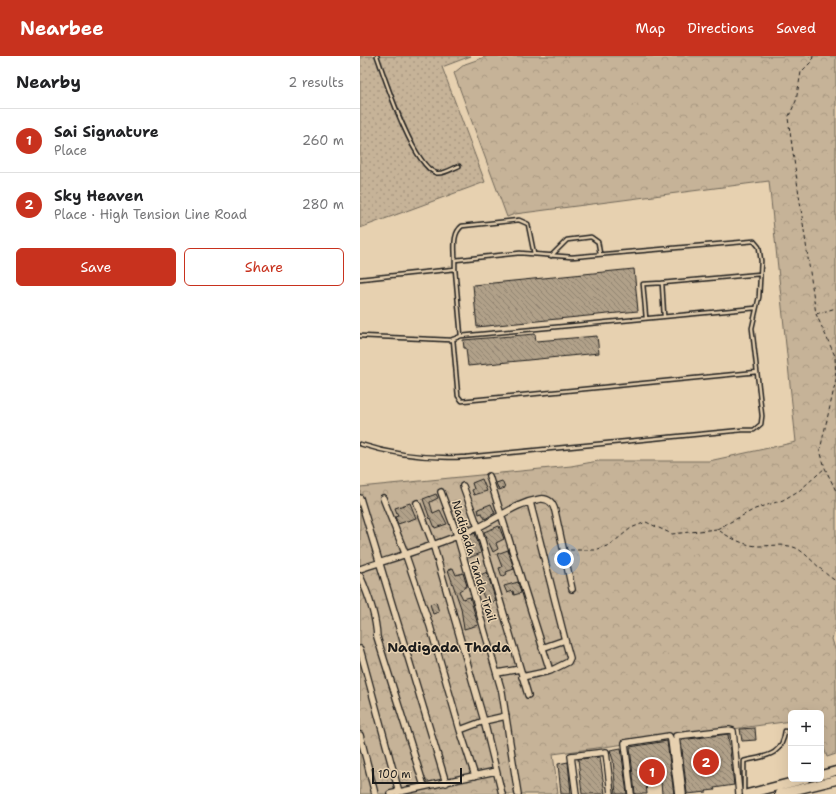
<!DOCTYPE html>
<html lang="en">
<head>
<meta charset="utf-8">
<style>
  :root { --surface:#fff; --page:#f2f2f2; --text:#202124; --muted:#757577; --line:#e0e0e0; --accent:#c8321e }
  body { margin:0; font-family:"Shantell Sans",sans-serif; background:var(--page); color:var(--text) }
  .controls { position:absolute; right:12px; bottom:12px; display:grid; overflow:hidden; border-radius:6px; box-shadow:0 4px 16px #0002 }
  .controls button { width:36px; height:36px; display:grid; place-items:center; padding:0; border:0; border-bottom:1px solid var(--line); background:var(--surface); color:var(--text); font:20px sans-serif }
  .scale { position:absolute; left:12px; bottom:10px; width:90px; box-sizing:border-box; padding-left:4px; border:2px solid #1c1c1c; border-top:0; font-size:11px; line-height:14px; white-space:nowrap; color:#1c1c1c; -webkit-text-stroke:3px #e7d1b0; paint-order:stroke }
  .you { position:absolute; left:204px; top:503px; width:14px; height:14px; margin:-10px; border:3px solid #fff; border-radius:50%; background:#1a73e8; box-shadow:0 0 0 6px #1a73e833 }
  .badge { display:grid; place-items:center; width:26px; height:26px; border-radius:50%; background:var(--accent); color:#fff; font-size:13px; font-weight:700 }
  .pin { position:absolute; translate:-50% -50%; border:2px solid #fff; box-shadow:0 1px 4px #0006 }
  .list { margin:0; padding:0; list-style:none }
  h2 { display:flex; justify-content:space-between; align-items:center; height:52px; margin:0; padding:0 16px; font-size:17px }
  h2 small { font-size:13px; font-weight:400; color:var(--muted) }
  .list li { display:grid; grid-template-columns:26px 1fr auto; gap:12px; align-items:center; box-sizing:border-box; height:64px; padding:0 16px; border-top:1px solid var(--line) }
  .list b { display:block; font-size:15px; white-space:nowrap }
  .list p { margin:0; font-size:13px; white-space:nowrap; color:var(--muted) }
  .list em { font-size:13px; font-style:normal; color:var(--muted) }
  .actions { display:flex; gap:8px; padding:12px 16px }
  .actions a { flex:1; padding:9px 0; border:1px solid var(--accent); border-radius:6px; text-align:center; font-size:14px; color:var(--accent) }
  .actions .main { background:var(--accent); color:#fff }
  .map { position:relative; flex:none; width:476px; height:738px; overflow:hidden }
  header { display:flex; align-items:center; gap:24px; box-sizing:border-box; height:56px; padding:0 20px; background:var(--accent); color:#fff }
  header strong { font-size:19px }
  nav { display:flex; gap:22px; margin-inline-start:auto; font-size:14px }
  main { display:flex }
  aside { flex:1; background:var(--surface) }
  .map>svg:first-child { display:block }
  .grass { fill:url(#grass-dots); stroke:#71685a }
  .forest { fill:url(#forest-crowns); stroke:#71685a }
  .building { fill:url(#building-back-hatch); stroke:#1c1c1c }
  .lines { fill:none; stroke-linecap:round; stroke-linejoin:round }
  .service-casing { stroke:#1c1c1c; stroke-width:5.5 }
  .minor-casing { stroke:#1c1c1c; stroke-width:8 }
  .secondary-casing { stroke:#1c1c1c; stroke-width:11 }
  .path { stroke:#1c1c1c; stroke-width:1; stroke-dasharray:4 3; stroke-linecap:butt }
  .service { stroke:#e7d1b0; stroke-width:2.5 }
  .minor { stroke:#e7d1b0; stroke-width:5.5 }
  .secondary { stroke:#e7d1b0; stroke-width:8 }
  .labels { text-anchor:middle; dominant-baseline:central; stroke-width:3; stroke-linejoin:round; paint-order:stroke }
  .street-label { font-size:12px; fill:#1c1c1c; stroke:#e7d1b0 }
  .quarter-label { font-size:14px; font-weight:bold; fill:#1c1c1c; stroke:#e7d1b0 }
</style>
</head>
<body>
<header>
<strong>Nearbee</strong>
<nav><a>Map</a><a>Directions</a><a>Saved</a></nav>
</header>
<main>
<aside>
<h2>Nearby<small>2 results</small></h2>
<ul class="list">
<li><span class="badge">1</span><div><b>Sai Signature</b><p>Place</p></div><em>260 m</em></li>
<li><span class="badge">2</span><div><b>Sky Heaven</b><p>Place · High Tension Line Road</p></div><em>280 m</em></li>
</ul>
<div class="actions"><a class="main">Save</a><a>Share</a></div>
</aside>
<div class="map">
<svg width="476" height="738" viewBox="0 0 476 738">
  <defs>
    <pattern id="grass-dots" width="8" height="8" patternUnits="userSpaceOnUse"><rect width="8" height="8" fill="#c6b398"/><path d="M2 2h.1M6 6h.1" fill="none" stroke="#aa9982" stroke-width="1.8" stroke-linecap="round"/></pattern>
    <pattern id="forest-crowns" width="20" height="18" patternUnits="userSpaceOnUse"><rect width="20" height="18" fill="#c6b398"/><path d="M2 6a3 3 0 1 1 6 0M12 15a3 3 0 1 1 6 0" fill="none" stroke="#aa9982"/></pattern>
    <pattern id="building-back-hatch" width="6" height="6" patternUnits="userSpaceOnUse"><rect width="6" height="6" fill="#b1a189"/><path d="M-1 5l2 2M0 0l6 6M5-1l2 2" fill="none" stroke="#8f826f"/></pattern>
  </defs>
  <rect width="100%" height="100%" fill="#e7d1b0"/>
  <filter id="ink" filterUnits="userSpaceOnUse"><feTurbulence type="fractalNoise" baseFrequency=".025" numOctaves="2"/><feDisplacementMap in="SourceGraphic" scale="8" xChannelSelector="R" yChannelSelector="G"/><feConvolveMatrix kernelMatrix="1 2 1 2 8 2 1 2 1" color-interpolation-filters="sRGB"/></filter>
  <g filter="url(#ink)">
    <path class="grass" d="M0 0H111L82 11 125 126 0 172Z"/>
    <path class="forest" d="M128 0H476V569L472 583 476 596V698L467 701 461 683V657H431V665L193 698 198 738H0V431L211 410 238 405H349L436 386 409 125 155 158 147 161 94 17 105 8Z"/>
    <path class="building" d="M274 213 278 255 117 271 113 229Z
      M175 278 176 285 237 280 239 297 108 310 106 292H104L103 284Z
      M122 423 127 435 114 439 112 434 114 433 112 427Z
      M142 425 145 432 139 434 136 427Z
      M76 438 78 442 70 446V447L73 457 80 454 87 468 75 472 71 462 70 463 63 443Z
      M50 447 56 462 38 468 35 461 38 460 35 452Z
      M131 448 135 457 125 463 122 457 119 458 118 453Z
      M108 465 110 470 100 474 98 469Z
      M139 470 144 483 136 487 138 493 133 496 124 476Z
      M115 477 121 497 109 502 102 483Z
      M148 494 154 513 146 516 147 518 142 521 139 512 142 511 137 498Z
      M93 512 96 519 103 517 107 530 99 535 103 543 110 541 118 569 104 573 101 552 88 514Z
      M127 516 136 545 127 548 122 537 118 520Z
      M158 526 161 537 154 539 153 535 147 537 144 530Z
      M76 546 79 556 73 558 70 548Z
      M395 672 396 684 382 685 380 673Z
      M368 678 374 729 354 732 355 734 346 735 347 736 327 738 321 684Z
      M307 685 314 738H302L301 726 286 727 287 738H275L270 691Z
      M261 692 267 738H256L253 704 250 694Z
      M240 701 245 738H222L218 703Z
      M208 706 211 738H201L198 708Z"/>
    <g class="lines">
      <defs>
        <path id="service" d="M17 0C25 23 53 110 76 117 83 119 93 112 99 110
          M191 200 207 184 231 181 238 186 240 198
          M95 204C95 192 92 178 102 170L159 164 168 168 174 198
          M95 213 101 280
          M0 223 95 213V204L160 197 212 201 394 185 399 191 401 205 399 241 392 272 402 360 401 368 394 374H382L106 401C71 403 34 399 0 388
          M304 260 302 227 400 218
          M286 262 283 228 302 227
          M0 280 91 284 101 280 396 252
          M93 283 98 340 102 345 397 316
          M384 737V705C405 700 422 701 425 675"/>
        <path id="minor" d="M129 420 190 615 162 621
          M103 430 118 471 168 639
          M81 436 97 479 142 636 158 738
          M0 442 86 727
          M23 442 45 497 70 570 100 674 124 665 146 660
          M170 446 205 584 182 592
          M57 447 73 488 124 665 142 738
          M0 513C40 500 81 488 119 471 140 461 156 447 180 443 189 442 193 447 195 455L212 533
          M0 520C9 540 16 559 17 581L64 730
          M0 593 39 736
          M190 615 208 606 210 602 205 584
          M137 617 160 613
          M100 674 115 720
          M0 679 15 738
          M30 738 136 715
          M216 738 211 700 246 696 251 738
          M271 738 265 687 309 680 311 684 318 738
          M323 738 316 680 369 674 373 675 379 738"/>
        <path id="secondary" d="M461 719 476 715
          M387 738 445 723
          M419 738 476 724"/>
      </defs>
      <use href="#service" class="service-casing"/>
      <use href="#minor" class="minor-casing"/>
      <use href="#secondary" class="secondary-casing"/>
      <path class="path" d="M453 0 452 5 441 16 436 45 428 62 456 258 475 300 476 324 460 394 465 412 476 435
        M456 258 476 252
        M357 473 395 453 423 444 440 434 465 412
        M210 494H235L250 489 271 472 286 466 312 478 357 473C368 481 385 490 399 490 412 490 424 487 436 492 447 497 462 517 476 525"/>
      <use href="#service" class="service"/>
      <use href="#minor" class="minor"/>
      <use href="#secondary" class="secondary"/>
    </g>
  </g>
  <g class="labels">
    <g class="street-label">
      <text transform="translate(114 505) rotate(73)">Nadigada Tanda Trail</text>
    </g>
    <g class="quarter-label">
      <text x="89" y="591">Nadigada Thada</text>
    </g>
  </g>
</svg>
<div class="controls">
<button>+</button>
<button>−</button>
</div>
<div class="scale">100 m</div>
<div class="you"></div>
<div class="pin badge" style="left:292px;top:716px">1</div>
<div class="pin badge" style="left:346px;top:706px">2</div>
</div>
</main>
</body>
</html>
